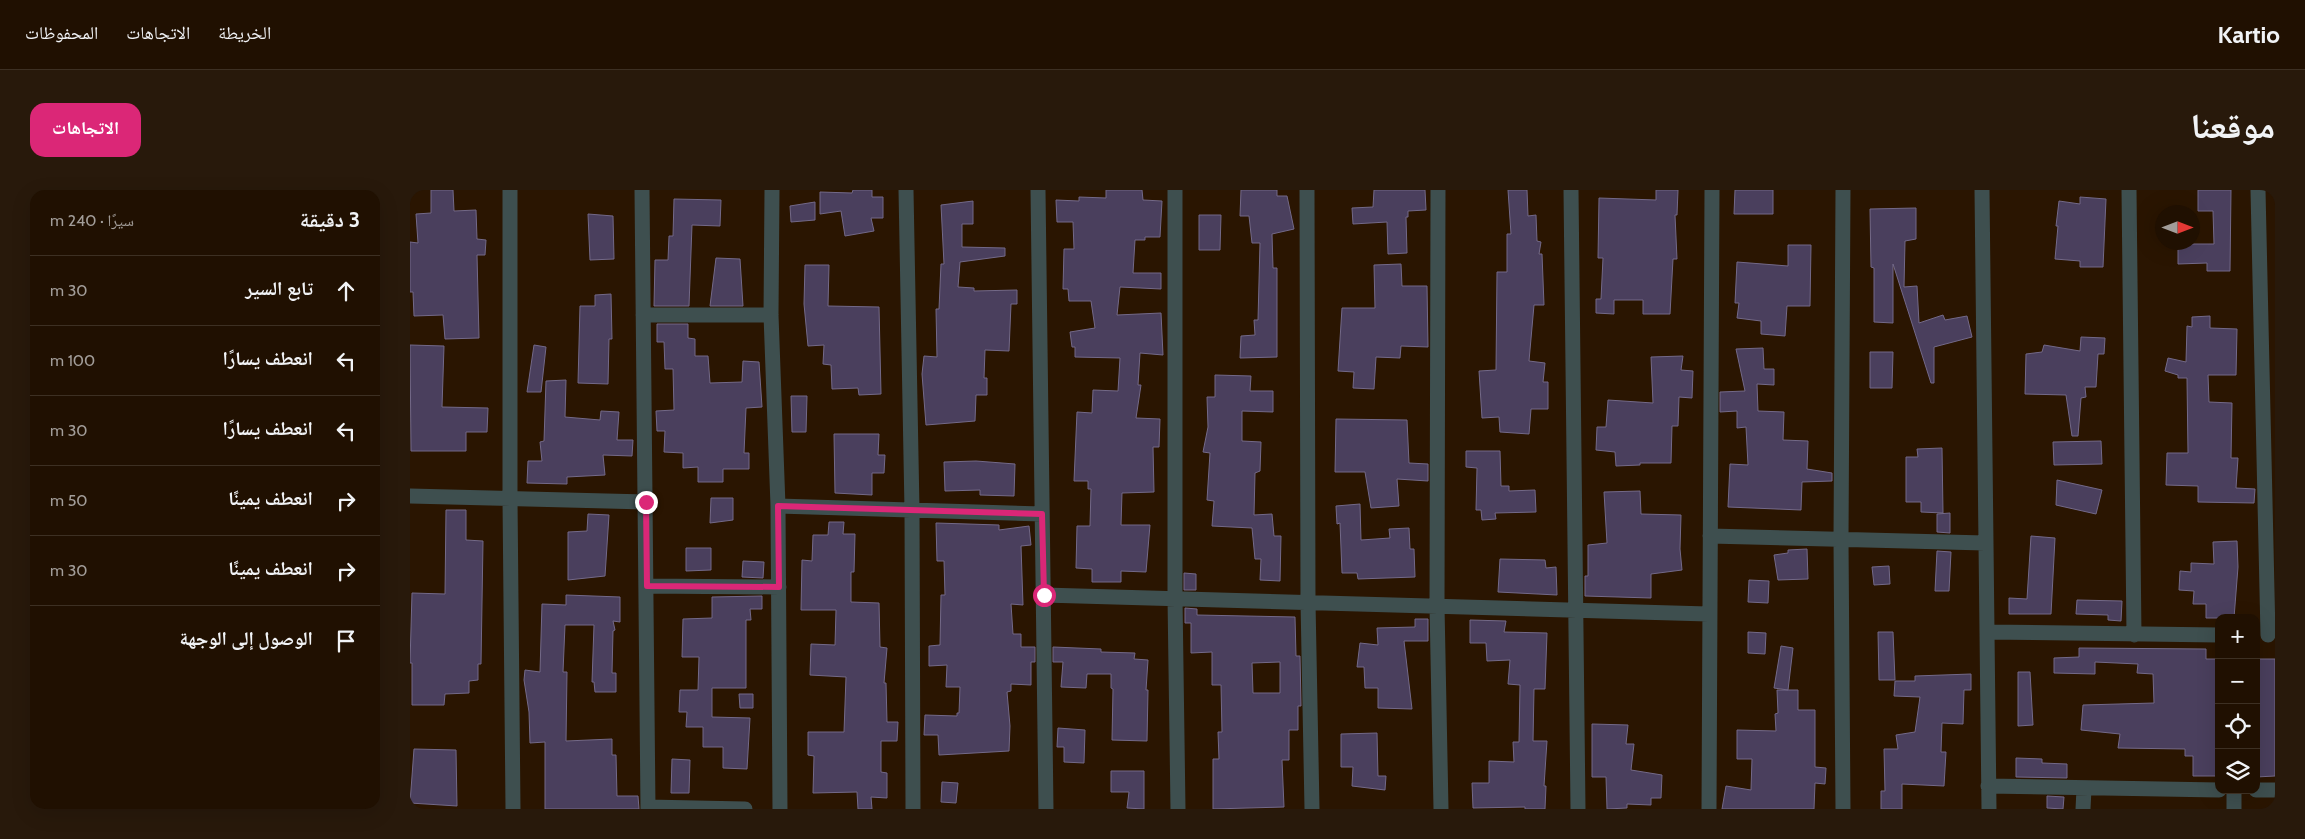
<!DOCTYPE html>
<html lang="ar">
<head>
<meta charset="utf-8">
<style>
  :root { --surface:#201001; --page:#28190b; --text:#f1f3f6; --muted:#a29d99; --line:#3d3023; --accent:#db2777 }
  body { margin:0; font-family:Cabin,"Noto Naskh Arabic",sans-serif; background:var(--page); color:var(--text); direction:rtl }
  .controls { position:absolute; right:15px; bottom:15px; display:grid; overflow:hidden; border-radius:10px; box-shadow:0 5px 20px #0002 }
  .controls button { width:45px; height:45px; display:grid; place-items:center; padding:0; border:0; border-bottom:1px solid var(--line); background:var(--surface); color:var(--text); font:25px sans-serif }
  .compass { position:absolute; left:1745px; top:15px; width:45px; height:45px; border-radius:50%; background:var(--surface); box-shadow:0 5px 20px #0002; rotate:90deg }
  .stop { position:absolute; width:15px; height:15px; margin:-11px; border:4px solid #db2777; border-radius:50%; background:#fff }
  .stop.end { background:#db2777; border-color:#fff; box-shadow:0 1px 5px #0008 }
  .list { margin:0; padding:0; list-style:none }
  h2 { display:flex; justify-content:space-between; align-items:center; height:65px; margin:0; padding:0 20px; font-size:21px }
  h2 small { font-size:16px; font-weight:400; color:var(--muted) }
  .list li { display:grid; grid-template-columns:32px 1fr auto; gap:15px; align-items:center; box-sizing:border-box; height:70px; padding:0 20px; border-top:1px solid var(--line) }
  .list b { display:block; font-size:19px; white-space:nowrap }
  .list em { font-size:16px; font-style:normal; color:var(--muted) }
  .icon { flex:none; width:28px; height:28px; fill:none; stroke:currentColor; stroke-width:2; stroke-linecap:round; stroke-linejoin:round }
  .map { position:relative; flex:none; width:1865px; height:619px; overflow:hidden; direction:ltr; border-radius:15px }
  header { display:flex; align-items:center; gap:30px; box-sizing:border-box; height:70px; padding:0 25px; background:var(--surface); border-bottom:1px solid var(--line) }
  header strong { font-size:24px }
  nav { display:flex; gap:28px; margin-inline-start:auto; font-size:18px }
  .intro { display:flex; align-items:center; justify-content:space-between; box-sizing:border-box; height:120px; padding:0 30px }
  h1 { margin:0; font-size:35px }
  .button { padding:12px 22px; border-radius:15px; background:var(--accent); color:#fff; font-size:18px; font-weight:700 }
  main { display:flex; gap:30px; padding:0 30px }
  aside { flex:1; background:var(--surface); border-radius:15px; box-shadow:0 5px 20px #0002 }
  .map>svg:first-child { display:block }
  .building { fill:#4a3f5d; stroke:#736988; fill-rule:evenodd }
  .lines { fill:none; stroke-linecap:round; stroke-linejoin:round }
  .minor { stroke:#3e4f4f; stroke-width:15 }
  .route { stroke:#db2777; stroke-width:6 }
</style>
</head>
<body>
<header>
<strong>Kartio</strong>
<nav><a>الخريطة</a><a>الاتجاهات</a><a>المحفوظات</a></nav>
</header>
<div class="intro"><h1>موقعنا</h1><a class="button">الاتجاهات</a></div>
<main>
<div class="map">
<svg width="1865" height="619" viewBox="0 0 1865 619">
  <rect width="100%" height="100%" fill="#2a1501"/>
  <path class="building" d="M21 0H43L44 21 66 20 67 49 76 50 75 65H67L69 148 35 149 33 125 4 126 3 102H0V52L8 53 6 24 21 23Z
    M443 0H462V7H473V28H461L464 41 435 46 431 21 410 24V2L442 3Z
    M696 0H732L733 10 752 11 750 47H735V50H725L723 83H751V99L710 97 707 125 751 123 753 165 730 163 728 195H731L726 228 750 229 749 257H743L744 302 712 303 711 335H740L736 382 711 381V392H682V379L666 378 667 336H680L681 299H678V291H664L667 222 682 223 683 200 708 201 710 168 665 167V157H662L660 142 685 138 681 111H659L658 99H653L654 59H664L663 32H647L646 10 669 11V7L696 8Z
    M831 0H867V6H877L884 39 862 44 863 78H867V167L830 168 831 146 845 145 844 130H848L850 53H842L839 26H830Z
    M964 0H1015L1016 20 998 21V27H996L997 63 978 64 977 32 943 34 942 18 963 17Z
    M1098 0H1117L1118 26 1126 25 1127 51 1131 52 1129 64H1132L1134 115H1124L1119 171 1135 173 1133 192H1138V219H1121L1119 244 1090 242 1089 227 1072 228 1069 181 1086 180 1087 82H1097V44H1101Z
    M1246 0H1268L1267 25H1265L1267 69H1263L1260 124H1233V110H1204V124L1186 123V109H1191L1193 68H1188L1189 8 1246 10Z
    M1325 0H1363V24H1324Z
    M1788 0H1821L1820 81H1797V73L1768 74V54H1804L1803 21H1788Z
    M1670 7 1696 9 1693 77H1670V71L1645 69 1648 36H1646L1649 11 1670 14Z
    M264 9 311 10 310 36 282 35 279 116H244L245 70H258L259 46H263Z
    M563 11V34H552V57L595 58V66L550 72 548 97 564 98V101L607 100V114H601L599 161 575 160 574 188H577V205H566L565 231 516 235 512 184 514 166 527 167 526 119H529L531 74H534L531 15Z
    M405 12V30L381 32 380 16Z
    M1506 18V49L1495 51 1494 97 1507 96 1509 133 1533 125 1535 130 1557 126 1562 147 1524 157V193H1521L1483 74V133L1464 132V78L1461 77 1460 19Z
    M178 24 203 26 204 69 180 70Z
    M789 25H811L810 60H789Z
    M1378 55H1401L1400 116H1377L1375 146 1351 144V131L1327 128 1329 113H1325L1327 72 1378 76Z
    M306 68 330 69 333 116H300Z
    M991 74 992 96H1017L1018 157 991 156 990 168 966 167 964 199 943 198 944 182 928 181 932 118H965L964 75Z
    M395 75H419L418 116 469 117 471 204 449 205 448 198 422 199 421 175 413 174 414 155 398 156 394 114Z
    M201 104 202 149H199L198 194 168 193 170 116H185V105Z
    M1800 126V138L1827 139 1826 185H1798L1799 212 1822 213 1821 268H1828L1826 298 1845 299 1844 313 1788 312V296L1756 295 1757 263H1778L1777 188H1768V185L1755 181 1758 168 1776 172 1777 136 1782 137V127Z
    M247 134H278V148L285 149V166H298L300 193 332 192 333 171 349 172 352 217 336 218 334 263H339V279H313V292H288V277L273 278V263L254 262 255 241H247L246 221 264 220 263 179H255L254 152H247Z
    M1671 147 1695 148 1694 164H1688L1686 197H1675L1676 207 1671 208 1668 246H1662L1656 205 1615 204 1616 164 1632 162 1634 155 1670 161Z
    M0 155 34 156 32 217 78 218 77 242H56V261H1Z
    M124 155 136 157 131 202H117Z
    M1353 158 1354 179H1364V195L1347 194 1348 221 1374 222 1373 250 1398 251 1397 279 1422 283V291L1392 292 1391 320 1318 317 1320 274 1338 275 1336 237 1327 238V221L1310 222V202L1335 201 1326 159Z
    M1460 162H1483L1482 198H1460Z
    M1273 166 1271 180 1283 181 1282 208 1269 207 1268 236H1262L1261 273H1230V275L1206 276 1205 262 1186 260 1187 237H1196L1198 210 1243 213 1241 167Z
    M805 185 841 186 840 201H863V222L832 221V251L851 252 850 281 845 283 844 325 862 324 864 346H871L870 391 850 390 851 369H845L842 338 802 336 804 311 797 310 800 263 793 262 798 237 797 207H805Z
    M156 190 155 227 190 230 191 221 209 222 207 250H223L222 266 193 265 195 285 157 287V294L117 293 118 271H132L130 252 134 251 136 191Z
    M381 206H397L396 242H382Z
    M926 229 997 230 999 273 1018 274V291L987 289 989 316 961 318 955 282H925Z
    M424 244H469L468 265H475L474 283H462V305L425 303Z
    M1691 251 1692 274 1644 275 1643 252Z
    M1532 258 1533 323 1511 322V312H1496V267H1508L1507 259Z
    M1056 261H1090L1091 296H1099V301L1125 300 1126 322 1085 323 1086 329 1072 330 1071 320H1066L1067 278 1056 277Z
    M566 271 605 274 604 306 570 305V300L535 301 534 272Z
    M1647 290 1692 300 1686 324 1646 315Z
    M1230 301 1231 324 1271 325 1270 359 1272 380 1241 384V408L1175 406V386H1178V355L1197 353 1194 302Z
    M301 308H323V330L300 333Z
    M950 314 951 350 980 348 979 339 999 338 1000 359H1004L1005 387 948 389 947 383H932L930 333 927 334 926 316Z
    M36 320H56V350L73 351 71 474H68V490L59 491V503L35 504 34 515H2V473H0L2 403 35 404Z
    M1540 323V343L1527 342V324Z
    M178 324 199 325 195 386 158 390V342L177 341Z
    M419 332H434L433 344H445L444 382H441V412L469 413 470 457 477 458 474 493H476L477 532H488L487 551H471V582L477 583V608L461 607 462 619H448L447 602 403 603 404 566 398 565V542H434L436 487 400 485 401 454 425 455 426 420H391L392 370 402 371 403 345H418Z
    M526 333 589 335V340L619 336 621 355 611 356 613 415 601 414 603 444H611V457H625V472H621V495L601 494V501L597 502 600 536 599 561 529 565 528 545H514L515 525 547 526V523H549L550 497H536L537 475 519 476V456L530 455 531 405H535L534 371H527Z
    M1621 346 1645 348 1641 424H1599V408L1617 409Z
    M1827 351 1828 377 1824 428H1796V414H1783L1784 401 1769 400 1770 381 1781 382V373L1804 374 1803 352Z
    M276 358H301V380L276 381Z
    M1397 359 1398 389 1368 390 1364 365 1378 363V360Z
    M1527 361 1541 362 1539 401H1525Z
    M1090 369 1135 370 1136 378 1146 377 1147 405 1088 402Z
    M333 371 354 372 353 388 332 387Z
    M1479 376 1480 394 1464 395 1462 377Z
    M774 383 786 384V400H774Z
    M1339 390 1359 391 1358 413 1338 412Z
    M156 405 210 407V432L203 431 205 440 203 441 202 483H206V502H185L184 492H182L184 435H155L153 482H157L156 551 202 549V565H206L207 606H228L229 619H135V552L120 553 119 522 114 490 115 480 130 482 132 414 156 415Z
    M352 406V419H340L341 430H336V498H302V527L340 528 337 579 313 578V557H293V537H276L277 522H269L270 500H288L289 467H272L273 429 302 428V407Z
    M1667 410 1712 411 1711 431 1698 430V425L1666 424Z
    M775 418 787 419V425L885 427 886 466H890L891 516H888V540H879V570H872L874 617 803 619V569H809L808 542H812L811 495H802V462L781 463V433H775ZM870 472V503H843L842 473Z
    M1005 429H1018V451H994L1002 519 968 518V498H955L954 477H947L950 453 968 455 967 438 1005 437Z
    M1060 430 1096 431 1094 442 1137 443 1135 499H1124L1123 551H1137L1134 596H1136L1135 619H1115V617L1063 618 1062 593H1079V571L1104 572 1103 552H1109L1110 495 1098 494 1100 470 1077 471 1076 453H1060Z
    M1338 442 1356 443 1355 464 1338 463Z
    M1468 442H1483L1485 490H1469Z
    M1371 456 1383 458 1378 500 1364 498Z
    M643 457 691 459V462L725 463 724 469 738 470 736 500H738L737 551 702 550 703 499 701 498V484H677L676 498 651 497 653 472H643Z
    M1669 458 1796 459V469H1809V586H1783V566H1775V559L1708 558 1710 544 1671 540 1673 515 1744 513 1743 484 1727 483 1728 474 1685 472V484L1644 483V468L1669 467Z
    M1846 469H1865V586L1846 587Z
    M1608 482H1620L1623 535 1608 536Z
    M1561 484V500H1554L1553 534 1532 533 1531 562H1536L1534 596 1492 594V619H1471V601H1475L1474 559H1488L1486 545 1505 542 1510 507 1484 506 1485 491H1505V486Z
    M1367 500H1388V520H1405V577L1416 578 1415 594 1405 593 1404 619H1312L1316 596 1341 600 1342 569H1327V540L1366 541 1365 524 1368 523Z
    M329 504H343V518H330Z
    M1182 534 1218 535 1216 554H1224L1221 580 1252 585 1251 608H1241V615L1217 614V618L1197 619 1196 587H1182Z
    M648 538 675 540 674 573 654 572V557H647Z
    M967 543 968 586H976L975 600 942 596 943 577H931V544Z
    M4 559 46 560 47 616 0 613Z
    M1606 568 1632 569V573L1657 574V588L1606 587Z
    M262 569 280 570 279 603H261Z
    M701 581H734V619L717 618 719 602H701Z
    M532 592 548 593 546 613 531 612Z
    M1637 606 1654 607 1653 619 1637 618Z"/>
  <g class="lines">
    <path class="minor" d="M100 0V309L103 619
      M232 0 238 619
      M362 0 361 125 368 316 370 619
      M496 0 502 320 503 619
      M628 0 636 619
      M765 0V408L768 619
      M897 0 898 412 902 619
      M1028 0 1027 416 1031 619
      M1161 0 1168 619
      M1433 0 1431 350 1433 619
      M1572 0 1579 619
      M1719 0 1724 445
      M1848 0 1858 445
      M233 125H361
      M0 306 236 312
      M368 316 632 324
      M1300 346 1575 353
      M237 396 369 397
      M634 405 1298 424
      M1577 442 1809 445
      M1578 596 1809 600
      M1824 600V619
      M1846 600H1865
      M238 617 335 619
      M1299 619 1302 0
      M1673 619 1674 599"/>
  </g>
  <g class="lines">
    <path class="route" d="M236 312 237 396 369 397 368 316 632 324 634 405"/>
  </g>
</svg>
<div class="controls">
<button>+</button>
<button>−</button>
<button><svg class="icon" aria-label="locate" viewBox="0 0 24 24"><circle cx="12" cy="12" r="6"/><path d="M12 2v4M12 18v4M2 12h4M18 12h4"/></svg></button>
<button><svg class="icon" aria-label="layers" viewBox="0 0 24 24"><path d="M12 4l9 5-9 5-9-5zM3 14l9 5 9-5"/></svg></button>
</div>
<svg class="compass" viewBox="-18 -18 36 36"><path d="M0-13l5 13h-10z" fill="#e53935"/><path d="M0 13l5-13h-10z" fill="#a29d99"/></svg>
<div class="stop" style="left:634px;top:405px"></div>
<div class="stop end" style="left:236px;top:312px"></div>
</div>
<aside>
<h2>3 دقيقة<small>سيرًا · 240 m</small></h2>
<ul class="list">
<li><svg class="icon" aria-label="ahead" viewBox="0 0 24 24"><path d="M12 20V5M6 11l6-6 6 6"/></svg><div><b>تابع السير</b></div><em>30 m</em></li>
<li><svg class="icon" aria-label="left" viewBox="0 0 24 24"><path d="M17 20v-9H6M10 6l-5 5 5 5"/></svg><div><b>انعطف يسارًا</b></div><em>100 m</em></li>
<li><svg class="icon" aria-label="left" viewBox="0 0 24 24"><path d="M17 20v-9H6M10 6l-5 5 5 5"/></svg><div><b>انعطف يسارًا</b></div><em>30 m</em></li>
<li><svg class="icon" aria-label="right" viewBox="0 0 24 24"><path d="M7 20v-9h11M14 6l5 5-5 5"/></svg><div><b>انعطف يمينًا</b></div><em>50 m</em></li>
<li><svg class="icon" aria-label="right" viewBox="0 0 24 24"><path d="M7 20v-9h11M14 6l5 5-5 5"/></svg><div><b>انعطف يمينًا</b></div><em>30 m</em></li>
<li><svg class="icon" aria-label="arrive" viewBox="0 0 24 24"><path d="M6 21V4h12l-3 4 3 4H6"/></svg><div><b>الوصول إلى الوجهة</b></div></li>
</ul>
</aside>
</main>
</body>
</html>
